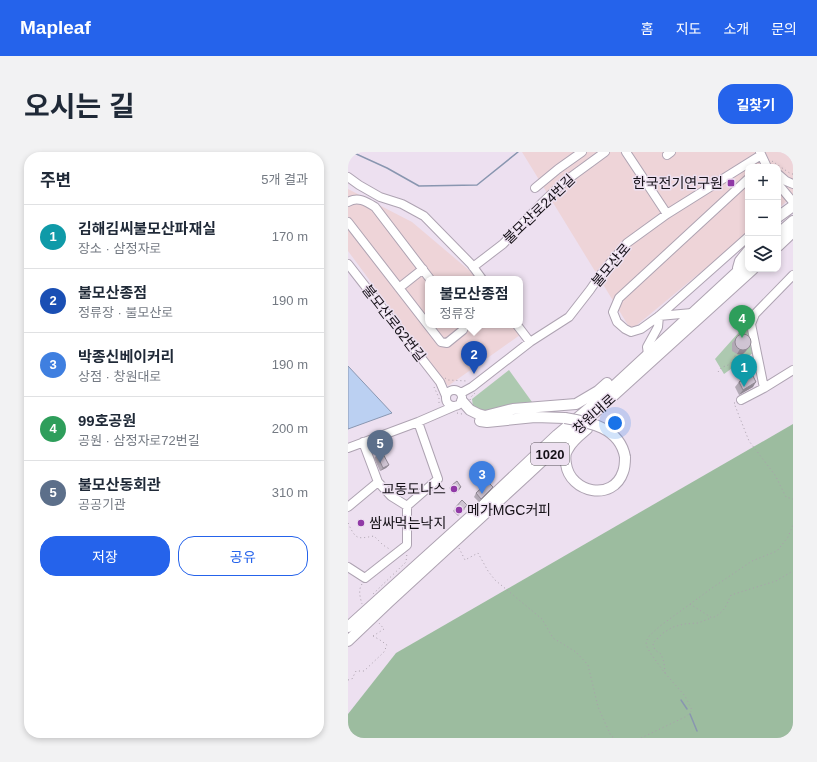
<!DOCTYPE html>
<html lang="ko">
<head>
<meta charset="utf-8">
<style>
  :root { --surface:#fff; --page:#f2f2f3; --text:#1f2937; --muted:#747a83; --line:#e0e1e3; --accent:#2563eb }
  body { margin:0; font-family:Arial,"Noto Sans KR",sans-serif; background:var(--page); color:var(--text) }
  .controls { position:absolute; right:12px; top:12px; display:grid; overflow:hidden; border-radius:8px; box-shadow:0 2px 6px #0003 }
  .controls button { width:36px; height:36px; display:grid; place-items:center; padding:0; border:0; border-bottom:1px solid var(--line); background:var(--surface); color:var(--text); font:20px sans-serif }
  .you { position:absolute; left:267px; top:271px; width:14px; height:14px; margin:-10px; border:3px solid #fff; border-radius:50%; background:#1a73e8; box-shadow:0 0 0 6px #1a73e833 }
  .badge { display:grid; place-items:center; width:26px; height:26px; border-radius:50%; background:var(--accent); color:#fff; font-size:13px; font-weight:700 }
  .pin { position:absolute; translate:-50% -33px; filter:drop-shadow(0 1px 2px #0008) }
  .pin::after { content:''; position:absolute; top:21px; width:14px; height:12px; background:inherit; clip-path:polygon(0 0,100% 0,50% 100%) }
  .popup { position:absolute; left:77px; top:124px; width:98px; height:52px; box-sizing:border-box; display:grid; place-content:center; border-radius:8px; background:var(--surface); filter:drop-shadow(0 1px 3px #0005); font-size:13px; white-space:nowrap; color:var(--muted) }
  .popup b { font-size:15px; color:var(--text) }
  .popup::after { content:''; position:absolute; left:50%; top:100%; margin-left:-8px; border:8px solid transparent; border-top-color:var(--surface) }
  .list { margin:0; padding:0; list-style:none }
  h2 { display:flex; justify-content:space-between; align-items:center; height:52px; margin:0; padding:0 16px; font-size:17px }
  h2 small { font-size:13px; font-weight:400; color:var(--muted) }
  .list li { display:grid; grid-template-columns:26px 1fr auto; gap:12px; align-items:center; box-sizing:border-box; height:64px; padding:0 16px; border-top:1px solid var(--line) }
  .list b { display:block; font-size:15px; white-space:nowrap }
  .list p { margin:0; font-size:13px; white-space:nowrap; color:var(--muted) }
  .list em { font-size:13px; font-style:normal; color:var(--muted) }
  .actions { display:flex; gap:8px; padding:12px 16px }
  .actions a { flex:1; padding:9px 0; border:1px solid var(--accent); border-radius:16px; text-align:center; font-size:14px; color:var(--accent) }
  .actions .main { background:var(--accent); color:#fff }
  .icon { flex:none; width:22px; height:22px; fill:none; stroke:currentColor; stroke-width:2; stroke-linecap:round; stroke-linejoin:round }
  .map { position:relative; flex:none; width:445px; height:586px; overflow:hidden; border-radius:16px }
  header { display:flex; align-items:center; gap:24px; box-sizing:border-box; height:56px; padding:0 20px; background:var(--accent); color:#fff }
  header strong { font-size:19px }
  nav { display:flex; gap:22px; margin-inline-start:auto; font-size:14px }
  .intro { display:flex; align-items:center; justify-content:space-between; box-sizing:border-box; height:96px; padding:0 24px }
  h1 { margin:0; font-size:28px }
  .button { padding:10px 18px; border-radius:16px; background:var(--accent); color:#fff; font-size:14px; font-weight:700 }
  main { display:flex; gap:24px; padding:0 24px }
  aside { flex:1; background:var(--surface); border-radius:16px; box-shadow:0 2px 6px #0003 }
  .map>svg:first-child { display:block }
  .industrial { fill:#eed4d8 }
  .green { fill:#adc9b0 }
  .forest { fill:#9cbc9f }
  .water { fill:#bbd0f2; stroke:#8996b0 }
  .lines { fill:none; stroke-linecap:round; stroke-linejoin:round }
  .stream { stroke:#8996b0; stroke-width:1.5 }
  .minor-casing { stroke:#aea3b2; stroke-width:10 }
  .major-casing { stroke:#aea3b2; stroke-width:12 }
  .path { stroke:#aaa0ac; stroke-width:1; stroke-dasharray:1 3; stroke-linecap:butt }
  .minor { stroke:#fff; stroke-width:8 }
  .major { stroke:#fff; stroke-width:10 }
  .major-bridge-casing { stroke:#aea3b2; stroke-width:12; stroke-linecap:butt }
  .major-bridge { stroke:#fff; stroke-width:10 }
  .wall { fill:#b2a9b5 }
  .shaded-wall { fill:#918994 }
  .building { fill:#cfc4d3; stroke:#918994 }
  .poi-dot { fill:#9039a6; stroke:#ede0f0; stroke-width:1.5 }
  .labels { text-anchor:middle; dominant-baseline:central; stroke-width:3; stroke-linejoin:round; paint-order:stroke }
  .shield { fill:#ede0f0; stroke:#554e57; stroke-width:1 }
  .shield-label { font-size:13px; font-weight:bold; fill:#141016 }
  .poi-label { font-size:14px; fill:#141016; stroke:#ede0f0; text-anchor:end }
  .street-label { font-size:14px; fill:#141016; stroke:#ede0f0 }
</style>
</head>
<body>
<header>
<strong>Mapleaf</strong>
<nav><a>홈</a><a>지도</a><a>소개</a><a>문의</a></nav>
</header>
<div class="intro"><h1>오시는 길</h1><a class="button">길찾기</a></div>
<main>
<aside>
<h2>주변<small>5개 결과</small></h2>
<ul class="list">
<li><span class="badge" style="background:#0f9aa8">1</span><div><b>김해김씨불모산파재실</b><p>장소 · 삼정자로</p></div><em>170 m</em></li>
<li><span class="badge" style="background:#1a4fb4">2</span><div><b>불모산종점</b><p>정류장 · 불모산로</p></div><em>190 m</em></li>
<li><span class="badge" style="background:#3f7fe0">3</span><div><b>박종신베이커리</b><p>상점 · 창원대로</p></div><em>190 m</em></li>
<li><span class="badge" style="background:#2e9e5b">4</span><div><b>99호공원</b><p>공원 · 삼정자로72번길</p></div><em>200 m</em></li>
<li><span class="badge" style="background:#5c6f8a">5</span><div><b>불모산동회관</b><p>공공기관</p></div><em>310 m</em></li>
</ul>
<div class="actions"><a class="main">저장</a><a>공유</a></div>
</aside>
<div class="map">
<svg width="445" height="586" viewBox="0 0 445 586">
  <rect width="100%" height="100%" fill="#ede0f0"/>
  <path class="industrial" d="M174 0H445V44L430 57V15H400V81L283 178Z
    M0 37 64 70 122 119 129 127H80V173H164L172 183 100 234 0 99Z"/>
  <path class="green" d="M400 170 405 201 376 222 367 207Z
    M161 218 184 250 148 258 132 259 125 255 124 247Z"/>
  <path class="forest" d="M445 272V586H0V562L48 501Z"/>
  <path class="water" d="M0 214 44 261 0 277Z"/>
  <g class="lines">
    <path class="stream" d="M4 0 39 16 71 34 129 33 170 0
      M333 548 339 557
      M342 562 349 579"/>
    <defs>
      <path id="minor" d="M278 0 319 62
        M412 0 419 15
        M319 3 323 0
        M430 22 438 29 445 32
        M0 25 11 33 32 45 54 52 76 64 123 112 134 127
        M400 27 271 146 265 160 269 170 277 177 283 180 293 177 311 164 400 85
        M430 32 445 50
        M187 36 210 17 234 0
        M0 50C10 44 19 50 27 55L82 127
        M0 70 93 190 99 191 115 178 117 173
        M0 112 92 230 98 244
        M125 115 155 92 195 50 216 30 257 0
        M51 136 75 117
        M169 173 182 190
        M300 202 299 195 310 175 311 164 344 161
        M416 236 403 172 407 162 445 123
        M98 246a8 8 0 1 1 16 0a8 8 0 1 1-16 0Z
        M113 241 124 235 182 190 221 165 242 138 253 122 279 91 319 62 413 3
        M393 248 416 236 445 218
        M15 290 30 330 43 344 59 354 90 327 70 270
        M0 296 70 270 107 254
        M0 355 30 330
        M0 415 17 426 59 393V354"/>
      <path id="major" d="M430 65 445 54
        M430 82 445 69
        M430 94 445 80
        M390 116 392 109 400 99
        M114 249 122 258 130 262 137 264 165 257 228 252 250 239 259 231
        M132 269 139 270 187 265 217 266
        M239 277C232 283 224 289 220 297 217 301 217 307 218 312 222 341 265 350 275 320 277 315 277 310 277 305
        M0 475 122 365 209 283 253 246 400 110
        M0 489 41 450 179 323 223 282 405 117"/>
    </defs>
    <use href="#minor" class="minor-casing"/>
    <use href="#major" class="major-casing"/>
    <path class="path" d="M424 9 443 22H445
      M370 220 374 215C383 213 385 210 388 201
      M97 226 100 228 119 229
      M86 235 91 246V254
      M122 248 123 245 127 241
      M387 251H386L401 289 427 323 438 345 445 347
      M109 261 114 262
      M0 371C8 388 9 387 26 384L35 393 43 398
      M111 396 117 408 130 401 140 419 147 428 194 467 205 486 228 500 240 513 250 555 263 584 267 586
      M14 432C10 438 12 445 14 452
      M25 442 58 410 59 401
      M342 452 364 466C376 461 378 454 383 443L428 429 445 419
      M25 484 36 477 31 471
      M317 521 316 510 313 502 307 498 305 492 306 490 315 481 325 475 336 472 350 471 363 466
      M0 528 4 527 8 519H16L36 500 39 493 32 488 25 484
      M293 586 339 564 344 558 337 544 316 520 303 502 299 495 298 490 301 484 312 474 364 436 404 409 429 399 440 385 445 373"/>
    <use href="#minor" class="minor"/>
    <use href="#major" class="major"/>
    <defs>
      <path id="major-bridge" d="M217 266C242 270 272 276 277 305"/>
    </defs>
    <use href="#major-bridge" class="major-bridge-casing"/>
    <use href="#major-bridge" class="major-bridge"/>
  </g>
  <path class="wall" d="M388 186 398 199 394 203 389 202 384 199V191Z
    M396 212 406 222 404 223 405 235 391 243 387 235 391 230 399 225 394 215Z
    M29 303 41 313 38 316 32 319 26 306Z
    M104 333 113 335 111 338 106 342 101 336Z
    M145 335 142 339 131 350 126 345 128 341Z
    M107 356 117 357 110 364 105 359Z"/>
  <path class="shaded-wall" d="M402 194 398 199 394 203 389 202 392 197Z
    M408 218 406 222 399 226 401 222Z
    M408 230 405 235 391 243 395 238Z
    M41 313 38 316 32 319 35 316Z
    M113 335 111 338 106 342 108 339Z
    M145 335 142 339 131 350 133 347Z"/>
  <path class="building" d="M387 190a8 8 0 1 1 16 0a8 8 0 1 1-16 0Z
    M403 208 408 218 401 222 396 212Z
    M404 222 408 230 395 238 391 230Z
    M34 300 41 313 35 316 29 303Z
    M109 329 113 335 108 339 104 333Z
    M140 330 145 335 133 347 128 341Z
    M114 348 119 353 113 360 107 356Z"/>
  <g class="poi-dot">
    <rect x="379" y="27" width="8" height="8" rx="2"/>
    <circle cx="106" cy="337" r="4"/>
    <circle cx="111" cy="358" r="4"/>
    <circle cx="13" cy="371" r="4"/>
  </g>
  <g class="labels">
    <rect class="shield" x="183" y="291" width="38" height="22" rx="3"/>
    <g class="shield-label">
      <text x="202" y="302">1020</text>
    </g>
    <g class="poi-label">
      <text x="375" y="31">한국전기연구원</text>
      <text x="98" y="337">교동도나스</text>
      <text x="119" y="358" text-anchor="start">메가MGC커피</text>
      <text x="21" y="371" text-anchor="start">쌈싸먹는낙지</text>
    </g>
    <g class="street-label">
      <text transform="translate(191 57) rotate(-44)">불모산로24번길</text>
      <text transform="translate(263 113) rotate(-50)">불모산로</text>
      <text transform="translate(46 171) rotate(52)">불모산로62번길</text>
      <text transform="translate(246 262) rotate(-42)">창원대로</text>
    </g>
  </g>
</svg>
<div class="controls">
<button>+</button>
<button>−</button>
<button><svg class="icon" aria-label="layers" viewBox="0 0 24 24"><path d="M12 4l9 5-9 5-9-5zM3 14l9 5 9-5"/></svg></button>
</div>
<div class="you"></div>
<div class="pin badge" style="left:396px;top:235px;background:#0f9aa8">1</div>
<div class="pin badge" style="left:126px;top:222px;background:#1a4fb4">2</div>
<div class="popup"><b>불모산종점</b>정류장</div>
<div class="pin badge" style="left:134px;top:342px;background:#3f7fe0">3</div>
<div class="pin badge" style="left:394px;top:186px;background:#2e9e5b">4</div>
<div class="pin badge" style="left:32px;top:311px;background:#5c6f8a">5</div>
</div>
</main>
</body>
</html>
